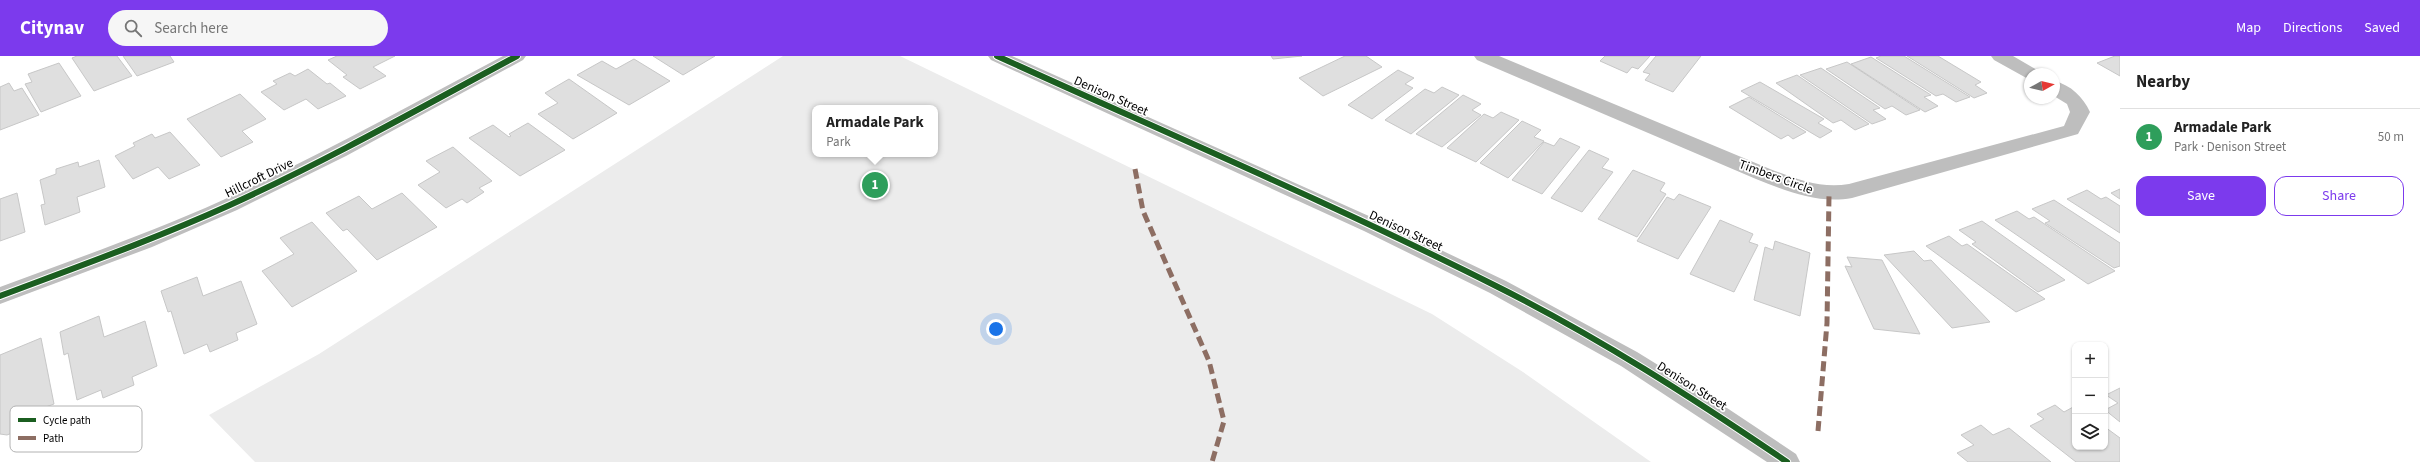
<!DOCTYPE html>
<html lang="en">
<head>
<meta charset="utf-8">
<style>
  :root { --surface:#fff; --page:#f6f6f6; --text:#222; --muted:#767676; --line:#e0e0e0; --accent:#7c3aed }
  body { margin:0; font-family:"Source Sans 3",sans-serif; background:var(--page); color:var(--text) }
  .controls { position:absolute; right:12px; bottom:12px; display:grid; overflow:hidden; border-radius:8px; box-shadow:0 1px 3px #0004 }
  .controls button { width:36px; height:36px; display:grid; place-items:center; padding:0; border:0; border-bottom:1px solid var(--line); background:var(--surface); color:var(--text); font:20px sans-serif }
  .compass { position:absolute; left:2024px; top:12px; width:36px; height:36px; border-radius:50%; background:var(--surface); box-shadow:0 1px 3px #0004; rotate:82deg }
  .you { position:absolute; left:996px; top:273px; width:14px; height:14px; margin:-10px; border:3px solid #fff; border-radius:50%; background:#1a73e8; box-shadow:0 0 0 6px #1a73e833 }
  .badge { display:grid; place-items:center; width:26px; height:26px; border-radius:50%; background:var(--accent); color:#fff; font-size:13px; font-weight:700 }
  .pin { position:absolute; translate:-50% -50%; border:2px solid #fff; box-shadow:0 1px 4px #0006 }
  .popup { position:absolute; left:812px; top:49px; width:126px; height:52px; box-sizing:border-box; display:grid; place-content:center; border-radius:8px; background:var(--surface); filter:drop-shadow(0 1px 3px #0005); font-size:13px; white-space:nowrap; color:var(--muted) }
  .popup b { font-size:15px; color:var(--text) }
  .popup::after { content:''; position:absolute; left:50%; top:100%; margin-left:-8px; border:8px solid transparent; border-top-color:var(--surface) }
  .list { margin:0; padding:0; list-style:none }
  h2 { display:flex; justify-content:space-between; align-items:center; height:52px; margin:0; padding:0 16px; font-size:17px }
  h2 small { font-size:13px; font-weight:400; color:var(--muted) }
  .list li { display:grid; grid-template-columns:26px 1fr auto; gap:12px; align-items:center; box-sizing:border-box; height:56px; padding:0 16px; border-top:1px solid var(--line) }
  .list b { display:block; font-size:15px; white-space:nowrap }
  .list p { margin:0; font-size:13px; white-space:nowrap; color:var(--muted) }
  .list em { font-size:13px; font-style:normal; color:var(--muted) }
  .actions { display:flex; gap:8px; padding:12px 16px }
  .actions a { flex:1; padding:9px 0; border:1px solid var(--accent); border-radius:12px; text-align:center; font-size:14px; color:var(--accent) }
  .actions .main { background:var(--accent); color:#fff }
  .icon { flex:none; width:22px; height:22px; fill:none; stroke:currentColor; stroke-width:2; stroke-linecap:round; stroke-linejoin:round }
  .map { position:relative; flex:none; width:2120px; height:406px; overflow:hidden }
  header { display:flex; align-items:center; gap:24px; box-sizing:border-box; height:56px; padding:0 20px; background:var(--accent); color:#fff }
  header strong { font-size:19px }
  nav { display:flex; gap:22px; margin-inline-start:auto; font-size:14px }
  .search { width:280px; height:36px; background:var(--page); display:flex; align-items:center; gap:10px; box-sizing:border-box; padding:0 14px; border-radius:22px; color:var(--muted); font-size:15px }
  main { display:flex }
  aside { flex:1; background:var(--surface) }
  .map>svg:first-child { display:block }
  .green { fill:#ececec; fill-rule:evenodd }
  .building { fill:#dfdfdf; stroke:#c7c7c7 }
  .lines { fill:none; stroke-linecap:round; stroke-linejoin:round }
  .minor { fill:#bebebe; fill-rule:evenodd }
  .tertiary { fill:#bebebe; fill-rule:evenodd }
  .quiet { stroke:#8d6e63; stroke-width:5; stroke-dasharray:10 5; stroke-linecap:butt }
  .cycleway-casing { stroke:#fff; stroke-width:8 }
  .cycleway { stroke:#1b5e20; stroke-width:6 }
  .labels { text-anchor:middle; dominant-baseline:central; stroke-width:3.5; stroke-linejoin:round; paint-order:stroke }
  .street-label { font-size:13px; fill:#000; stroke:#fff }
  .key { fill:#fff; stroke:#b2b2b2; stroke-width:1 }
  .key-label { font-size:11px; fill:#000 }
</style>
</head>
<body>
<header>
<strong>Citynav</strong>
<div class="search"><svg class="icon" aria-label="search" viewBox="0 0 24 24"><circle cx="10" cy="10" r="6"/><path d="M15 15l6 6"/></svg>Search here</div>
<nav><a>Map</a><a>Directions</a><a>Saved</a></nav>
</header>
<main>
<div class="map">
<svg width="2120" height="406" viewBox="0 0 2120 406">
  <rect width="100%" height="100%" fill="#fff"/>
  <path class="green" d="M783 0H900L1432 258 1523 316 1651 406H255L209 359 319 298ZM815 52H935V98H815Z"/>
  <path class="building" d="M77 0H117L132 20 94 35 72 2Z
    M123 0H170L174 6 137 20Z
    M337 0H395L373 11 386 20 360 33 343 21 347 19 328 4Z
    M653 0H715L683 19Z
    M1271 0H1302L1273 3Z
    M1345 0H1366L1382 11 1323 40 1299 22Z
    M1605 0H1650L1638 13 1632 11 1627 17 1600 5Z
    M1656 0H1701L1673 36 1645 24 1650 18 1643 16Z
    M1881 0H1904L1970 41 1956 46 1943 38 1936 40 1876 2Z
    M1907 0H1938L1981 26 1975 29 1987 37 1974 42Z
    M2115 0H2120V20L2097 7Z
    M1871 1 1931 39 1924 41 1938 50 1925 56 1851 8Z
    M634 3 670 25 629 49 577 19 602 5 616 13Z
    M1847 6 1920 54 1906 59 1892 50 1885 53 1826 13Z
    M59 7 81 40 41 56 25 28 32 26 28 18Z
    M1821 12 1880 52 1873 54 1886 63 1872 68 1800 19Z
    M308 13 327 28 330 27 346 40 318 53 306 43 284 54 261 36 277 28 273 25 290 17 295 20Z
    M1398 14 1414 22 1405 28 1413 32 1372 63 1348 49Z
    M1797 19 1869 68 1855 74 1841 64 1833 67 1776 27Z
    M569 23 617 57 573 83 538 58 558 47 545 37Z
    M1760 26 1824 63 1818 67 1832 75 1820 82 1741 35Z
    M9 27 14 35 22 32 39 59 0 74V31Z
    M1442 31 1459 39 1411 78 1385 64 1425 33 1434 37Z
    M240 38 266 63 242 75 253 86 221 101 187 63Z
    M1463 39 1481 48 1472 54 1481 59 1442 91 1416 78Z
    M1749 41 1806 76 1793 83 1788 79 1781 83 1729 51Z
    M1501 56 1519 64 1476 106 1447 92 1484 58 1493 62Z
    M1522 65 1541 74 1534 81 1544 85 1508 122 1480 107Z
    M528 67 565 94 520 120 469 82 493 69 509 81 511 80 509 78Z
    M170 76 200 109 169 123 158 111 133 123 115 100 135 90 133 87 152 78 155 82Z
    M1560 82 1580 91 1542 138 1512 124 1544 86 1554 90Z
    M453 91 492 125 479 132 484 136 467 147 462 143 446 152 418 129 440 116 426 105Z
    M1589 94 1609 103 1602 112 1613 116 1582 156 1551 142Z
    M99 104 105 131 77 141 80 156 45 169 41 149 45 148 40 124 56 118V113L78 106 79 111Z
    M1633 114 1665 127 1660 135 1666 138 1637 181 1598 163Z
    M2120 133V143L2111 137Z
    M2087 134 2101 143 2106 141 2120 150V177L2067 143Z
    M17 137 25 176 0 185V143Z
    M402 137 437 171 377 204 347 173 343 175 326 157 359 140 372 153Z
    M1679 138 1711 151 1678 203 1637 185 1667 141 1674 144Z
    M2054 144 2120 187V210L2114 212 2045 167 2050 165 2032 153Z
    M2017 155 2029 163 2034 161 2115 215 2088 228 1995 164Z
    M1720 164 1753 178 1749 186 1758 189 1734 236 1690 218Z
    M1982 165 2065 224 2038 236 1972 188 1976 186 1959 174Z
    M312 166 357 215 292 251 262 215 294 198 280 182Z
    M1949 180 1962 190 1967 188 2045 243 2016 256 1926 190Z
    M1775 185 1810 197 1800 260 1754 244 1765 191 1773 194Z
    M1914 195 1924 205 1931 204 1990 266 1952 272 1884 199Z
    M1847 201 1882 204 1920 278 1874 273 1845 210 1852 211Z
    M197 221 203 240 241 225 257 268 236 277 238 284 210 296 207 288 184 298 171 255 168 256 161 235Z
    M99 260 104 281 145 265 157 310 132 321 134 329 103 342 101 334 77 344 68 297 64 299 60 276Z
    M41 282 54 348 29 357V364L22 373 7 379 0 378V299Z
    M2120 332V366L2105 354 2118 347 2106 339Z
    M2055 349 2064 356 2075 350V391H2105V371L2120 382V406H2076L2030 370 2044 363 2037 358Z
    M1981 369 1993 379 2009 372 2051 406H1968L1957 397 1974 389 1961 379Z"/>
  <g class="lines">
    <path class="minor" d="M1474 0H1499L1770 113C1796 123 1821 133 1849 128L2064 70 2070 56 2067 48 2054 40V25C2071 29 2083 41 2090 56L2078 78 1852 142C1818 148 1787 135 1756 123L1477 4Z
      M1991 0H2013L2037 14 2039 18H2030V24L1994 4Z"/>
    <path class="tertiary" d="M503 0H526L523 4 346 100 237 154 152 191 0 248V231C75 203 150 177 223 144 319 100 410 49 503 0Z
      M988 0H1012L1380 165 1506 225 1637 296 1718 346 1796 398 1800 406H1767L1621 310 1490 237 1364 175 991 4Z"/>
    <path class="quiet" d="M1135 113 1143 155 1209 305 1224 365 1212 406
      M1818 375 1827 267 1829 139"/>
    <defs>
      <path id="cycleway" d="M997 0C1164 76 1333 148 1496 230 1598 281 1693 342 1787 406
        M0 240C77 211 155 183 230 149 328 104 422 51 517 0"/>
    </defs>
    <use href="#cycleway" class="cycleway-casing"/>
    <use href="#cycleway" class="cycleway"/>
  </g>
  <g class="labels">
    <g class="street-label">
      <text transform="translate(1111 40) rotate(24)">Denison Street</text>
      <text transform="translate(1776 121) rotate(20)">Timbers Circle</text>
      <text transform="translate(259 122) rotate(-26)">Hillcroft Drive</text>
      <text transform="translate(1406 175) rotate(25)">Denison Street</text>
      <text transform="translate(1692 330) rotate(32)">Denison Street</text>
    </g>
  </g>
  <rect x="10" y="350" width="132" height="46" rx="6" class="key"/>
  <rect x="18" y="362" width="18" height="4" fill="#1b5e20"/>
  <rect x="18" y="380" width="18" height="4" fill="#8d6e63"/>
  <g class="key-label">
    <text x="43" y="368">Cycle path</text>
    <text x="43" y="386">Path</text>
  </g>
</svg>
<div class="controls">
<button>+</button>
<button>−</button>
<button><svg class="icon" aria-label="layers" viewBox="0 0 24 24"><path d="M12 4l9 5-9 5-9-5zM3 14l9 5 9-5"/></svg></button>
</div>
<svg class="compass" viewBox="-18 -18 36 36"><path d="M0-13l5 13h-10z" fill="#e53935"/><path d="M0 13l5-13h-10z" fill="#767676"/></svg>
<div class="you"></div>
<div class="pin badge" style="left:875px;top:129px;background:#2e9e5b">1</div>
<div class="popup"><b>Armadale Park</b>Park</div>
</div>
<aside>
<h2>Nearby<small></small></h2>
<ul class="list">
<li><span class="badge" style="background:#2e9e5b">1</span><div><b>Armadale Park</b><p>Park · Denison Street</p></div><em>50 m</em></li>
</ul>
<div class="actions"><a class="main">Save</a><a>Share</a></div>
</aside>
</main>
</body>
</html>
